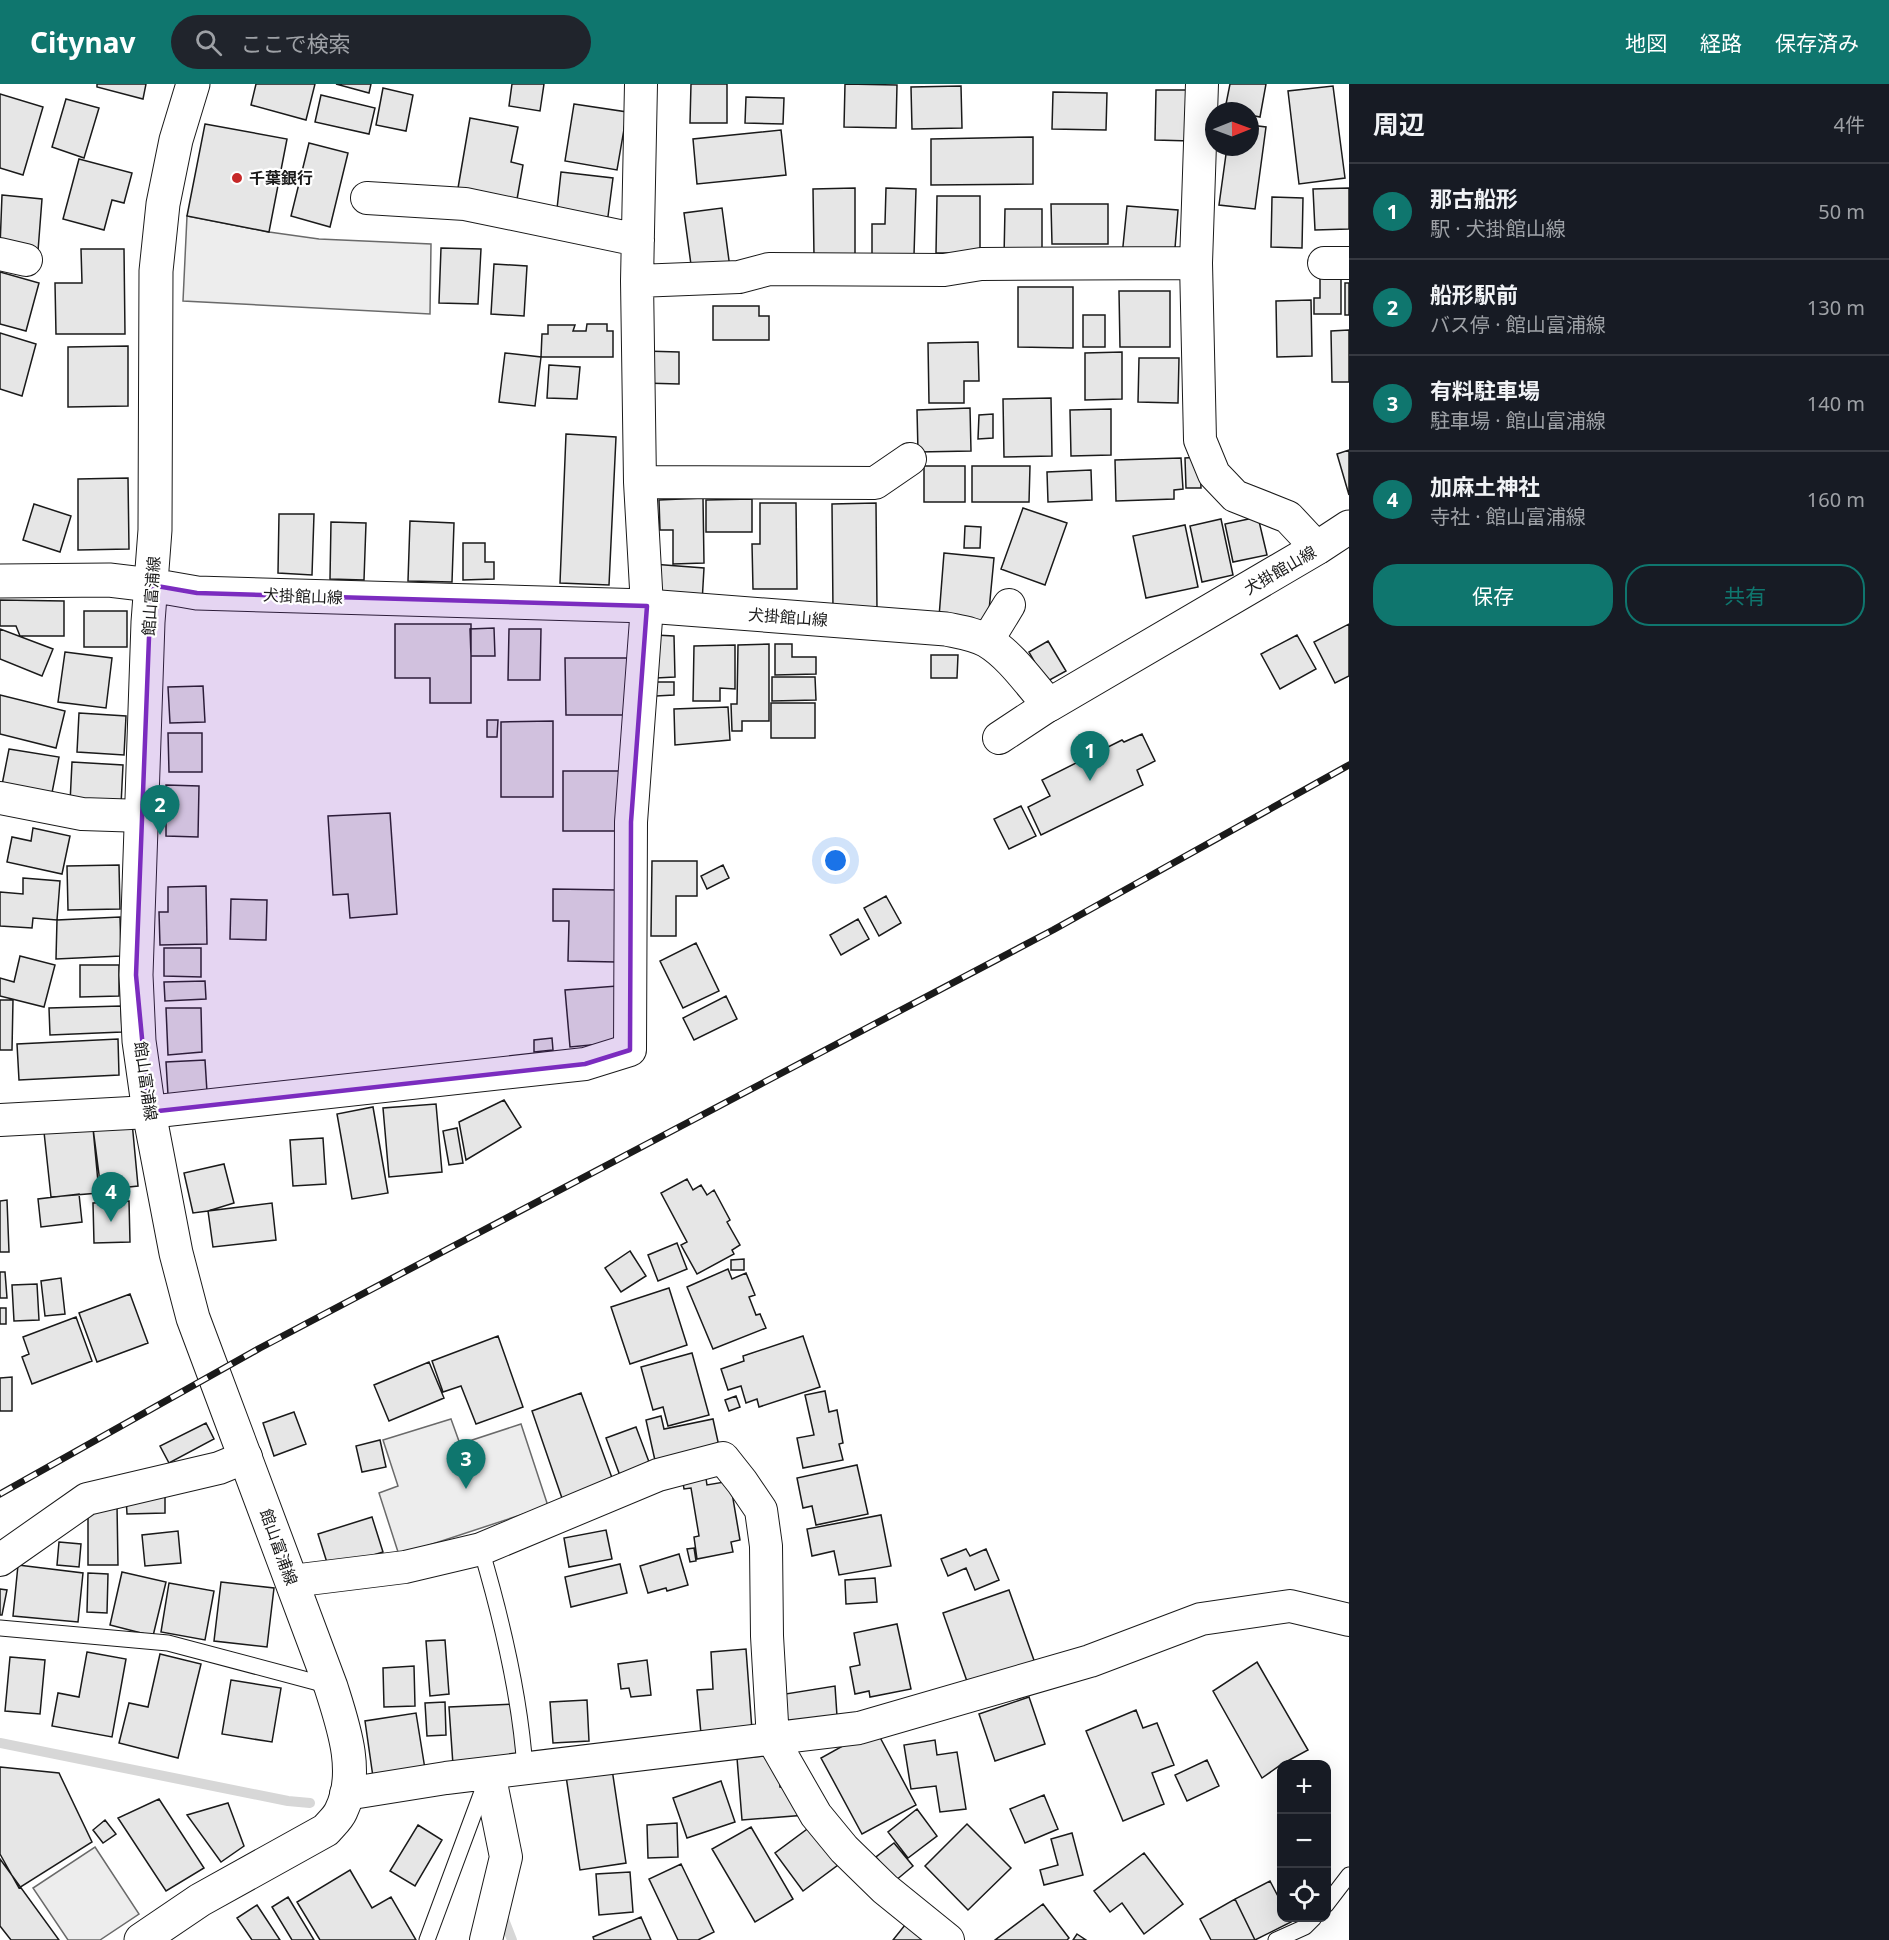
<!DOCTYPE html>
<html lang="ja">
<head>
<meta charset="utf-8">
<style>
  :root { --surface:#171b24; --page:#20242c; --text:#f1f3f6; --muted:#9ea1a6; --line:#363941; --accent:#0f766e }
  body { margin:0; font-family:"Noto Sans","Noto Sans JP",sans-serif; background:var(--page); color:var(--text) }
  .controls { position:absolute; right:18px; bottom:18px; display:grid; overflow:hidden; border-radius:12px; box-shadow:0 6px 24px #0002 }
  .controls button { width:54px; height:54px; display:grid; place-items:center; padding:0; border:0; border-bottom:2px solid var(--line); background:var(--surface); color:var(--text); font:30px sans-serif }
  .compass { position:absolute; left:1205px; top:18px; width:54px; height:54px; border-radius:50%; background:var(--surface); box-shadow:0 6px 24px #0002; rotate:89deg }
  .you { position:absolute; left:836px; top:777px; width:21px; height:21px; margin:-15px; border:4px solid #fff; border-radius:50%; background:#1a73e8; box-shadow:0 0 0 9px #1a73e833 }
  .badge { display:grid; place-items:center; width:39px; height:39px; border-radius:50%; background:var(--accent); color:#fff; font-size:20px; font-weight:700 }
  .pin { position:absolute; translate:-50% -50px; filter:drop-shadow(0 2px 3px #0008) }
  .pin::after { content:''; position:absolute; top:32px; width:21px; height:18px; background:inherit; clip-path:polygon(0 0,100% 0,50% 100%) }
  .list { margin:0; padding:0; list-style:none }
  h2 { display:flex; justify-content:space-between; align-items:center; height:78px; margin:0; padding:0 24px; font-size:26px }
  h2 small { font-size:20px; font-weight:400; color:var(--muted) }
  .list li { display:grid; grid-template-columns:39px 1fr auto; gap:18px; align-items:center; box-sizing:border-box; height:96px; padding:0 24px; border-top:2px solid var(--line) }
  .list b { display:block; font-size:22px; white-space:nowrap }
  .list p { margin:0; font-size:20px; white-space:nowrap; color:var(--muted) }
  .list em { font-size:20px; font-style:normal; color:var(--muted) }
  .actions { display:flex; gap:12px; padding:18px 24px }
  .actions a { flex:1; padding:14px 0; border:2px solid var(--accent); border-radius:24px; text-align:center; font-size:21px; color:var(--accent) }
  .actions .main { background:var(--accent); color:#fff }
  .icon { flex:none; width:33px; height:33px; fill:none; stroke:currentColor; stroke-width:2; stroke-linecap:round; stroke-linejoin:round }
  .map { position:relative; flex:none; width:1349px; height:1856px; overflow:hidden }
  header { display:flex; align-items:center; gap:36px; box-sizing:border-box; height:84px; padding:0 30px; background:var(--accent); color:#fff }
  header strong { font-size:28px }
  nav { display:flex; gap:33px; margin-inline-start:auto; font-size:21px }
  .search { width:420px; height:54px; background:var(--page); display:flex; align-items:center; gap:15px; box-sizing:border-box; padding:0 21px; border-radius:33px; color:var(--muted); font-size:22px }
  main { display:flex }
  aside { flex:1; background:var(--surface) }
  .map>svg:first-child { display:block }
  .built { fill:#ededed; stroke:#6a6a6a; stroke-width:1.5 }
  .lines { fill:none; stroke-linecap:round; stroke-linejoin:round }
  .stream { stroke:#d7d7d7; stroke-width:10 }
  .building { fill:#e6e6e6; stroke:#1a1a1a; stroke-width:1.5 }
  .service-casing { stroke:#1a1a1a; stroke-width:17 }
  .minor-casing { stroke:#1a1a1a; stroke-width:34 }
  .tertiary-casing { stroke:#1a1a1a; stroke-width:35 }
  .secondary-casing { stroke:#1a1a1a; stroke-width:35 }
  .service { stroke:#fff; stroke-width:15 }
  .minor { stroke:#fff; stroke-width:32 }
  .tertiary { stroke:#fff; stroke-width:33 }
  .secondary { stroke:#fff; stroke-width:33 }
  .rail-casing { stroke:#1a1a1a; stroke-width:7 }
  .rail { stroke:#fff; stroke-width:4.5; stroke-dasharray:14; stroke-linecap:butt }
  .marked { fill:#7b2cbf; fill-opacity:0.2; stroke:#7b2cbf; stroke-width:4.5; stroke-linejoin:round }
  .poi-dot { fill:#c62828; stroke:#fff; stroke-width:2 }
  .labels { text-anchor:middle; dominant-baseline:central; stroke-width:4.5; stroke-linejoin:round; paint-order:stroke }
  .poi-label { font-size:16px; font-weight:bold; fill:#1a1a1a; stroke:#fff; text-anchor:start }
  .street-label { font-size:16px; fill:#1a1a1a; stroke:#fff }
</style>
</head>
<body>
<header>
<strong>Citynav</strong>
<div class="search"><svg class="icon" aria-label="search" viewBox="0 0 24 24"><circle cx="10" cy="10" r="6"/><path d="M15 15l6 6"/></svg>ここで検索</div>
<nav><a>地図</a><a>経路</a><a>保存済み</a></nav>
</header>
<main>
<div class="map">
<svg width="1349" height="1856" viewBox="0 0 1349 1856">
  <rect width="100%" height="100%" fill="#fff"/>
  <path class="built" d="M187 132 269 148 319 155 431 160 430 230 183 217Z
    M451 1335 460 1360 521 1340 548 1422 399 1471 379 1409 398 1402 383 1356Z
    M95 1763 139 1830 100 1856H68L33 1804Z"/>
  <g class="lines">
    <path class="stream" d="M0 1659 288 1717 310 1719
      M503 1833 512 1856"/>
  </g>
  <path class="building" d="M97 0H146L143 15 97 3Z
    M256 0H315L306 36 251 21Z
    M336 0H371L369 9Z
    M512 0H544L540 27 509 22Z
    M691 0H727V39H690Z
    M845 0 897 1 896 44 844 43Z
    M1230 0H1266L1260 33 1250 31V27L1225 25Z
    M961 2 962 44 912 45 911 3Z
    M1333 2 1345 94 1299 100 1288 7Z
    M383 4 413 11 406 47 376 41Z
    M1156 6H1191V57L1155 56Z
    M1053 8 1107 9 1106 46 1052 45Z
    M0 10 43 23 23 91 0 84Z
    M321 11 375 24 369 50 315 38Z
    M746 13 784 14 783 40 745 39Z
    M66 15 99 24 84 74 52 63Z
    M574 20 627 28 617 86 565 77Z
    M470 34 518 43 511 78 523 81 516 121 457 110Z
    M205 40 287 55 269 148 187 132Z
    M1250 41 1266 43 1255 125 1219 121 1227 63H1250Z
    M781 46 786 91 697 100 693 55Z
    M1033 53V100L931 101V55Z
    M309 59 348 69 330 143 291 132Z
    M79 75 132 89 124 119 112 116 104 146 63 135Z
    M561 88 613 94 607 140 556 134Z
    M855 104V172H814L813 105Z
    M886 104 916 105 914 171 872 170V140H885Z
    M1349 104V145L1315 146 1313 105Z
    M2 111 42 115 38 167 0 163Z
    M937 112H980V169H936Z
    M1272 113 1303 114 1302 164 1271 163Z
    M1051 120H1108V160H1052Z
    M1127 122 1178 126 1174 177 1122 172Z
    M722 124 730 184 692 188 684 129Z
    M1005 125H1042V174L1004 173Z
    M441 164 481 165 478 220 439 219Z
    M81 165H124L125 250H56L55 199H82Z
    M494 180 527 182 524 232 491 230Z
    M0 188 39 199 26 247 0 240Z
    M1341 192V230H1314V214H1320V193Z
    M1345 199H1349V231H1345Z
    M1018 203H1073V264L1018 263Z
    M1119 207H1170V263H1120Z
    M1311 216 1312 272 1277 273 1276 217Z
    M713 222H759V232H769V256H713Z
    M1083 231H1105V263H1083Z
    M587 240H607V247H613V273H541L542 250H548V241H575L573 247H586Z
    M1349 246V298H1332L1331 247Z
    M0 249 36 260 22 312 0 305Z
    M978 258 979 297H964V319H929L928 259Z
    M128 262V322L68 323V263Z
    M644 267 679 268V300L643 299Z
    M1122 268V315L1085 316V269Z
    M505 269 541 273 535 322 499 318Z
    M1139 274H1179L1178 319 1138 318Z
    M549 281 580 283 577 315 547 314Z
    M1051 314 1052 372 1004 373 1003 315Z
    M970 324 971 367 918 368 917 326Z
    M1111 325V371L1071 372 1070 326Z
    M993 330V354L978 355 979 331Z
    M566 350 616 353 609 501 560 499Z
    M1349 366V411L1337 370Z
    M1200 373 1201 404H1186L1185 374Z
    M1181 374 1183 405 1174 406V415L1116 417 1115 376Z
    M924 382H965V418H924Z
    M972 382H1030L1029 418H972Z
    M1091 386 1092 416 1048 418 1047 388Z
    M128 394 129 465 78 466V395Z
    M703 414 704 479 673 480V446H660L659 416Z
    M752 415V448H706V416Z
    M760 419H796L797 505H753L752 460H760Z
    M876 419 877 526 833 527 832 420Z
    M34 420 71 432 60 468 23 456Z
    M1023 424 1067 439 1045 501 1001 485Z
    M279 430H314L312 491 278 489Z
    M1258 433 1267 471 1233 478 1225 440Z
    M1221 435 1233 491 1202 498 1190 442Z
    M410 437 454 439 452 498 408 497Z
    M331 438 366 439 364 496 330 495Z
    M1185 441 1198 503 1146 514 1133 452Z
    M965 442 981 443 980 464H964Z
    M463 459H485V478H494V495L463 496Z
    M944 469 994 474 988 537 939 533Z
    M652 480 704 484 702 519 650 515Z
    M0 516 64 517V552H20L16 542H0Z
    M84 527H127V563H84Z
    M395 540H471V619H430V594H395Z
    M1349 540V592L1335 599 1314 558Z
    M494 544 495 572H471L470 545Z
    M0 545 53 565 42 592 0 575Z
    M509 545H541L540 596H508Z
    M655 551 674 552 675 593 656 594Z
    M1297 551 1316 585 1280 605 1261 570Z
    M1048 557 1066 587 1046 598 1029 568Z
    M769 560V637H742V647H732L731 620H737L738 561Z
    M775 560H792V573H816V590L775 591Z
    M735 561V605L720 604V617H693L694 562Z
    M65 568 112 574 106 624 58 618Z
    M931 571H958L957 594H931Z
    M565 574H628V631H566Z
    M772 593H815L816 616 772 617Z
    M655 598H674V611L656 612Z
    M203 602 205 638 170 639 168 603Z
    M0 611 65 627 56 664 0 650Z
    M771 619H815V654H771Z
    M728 623 730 656 675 661 674 625Z
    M79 629 126 632 124 671 77 668Z
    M487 636H498L497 653H487Z
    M553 637V713H501V638Z
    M168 649H202V688H169Z
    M1142 650 1155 677 1137 686 1143 701 1041 751 1028 723 1050 712 1042 696 1122 656 1124 658Z
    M9 665 59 673 51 714 1 706Z
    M72 678 123 681 121 721 70 719Z
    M563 687H624V747H563Z
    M166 701 199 702 198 753 166 752Z
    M1021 722 1036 752 1009 765 994 735Z
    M390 729 397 830 350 834 348 810 333 811 328 732Z
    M33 744 70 752 62 790 7 778 12 753 31 757Z
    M652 777H697V812H676V852H651Z
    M119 781 120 825 68 826 67 782Z
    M723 781 729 794 707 805 701 792Z
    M23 794 60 797 57 836 33 834 32 844 0 842V808L23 810Z
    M206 802 207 860 160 861 159 828H168V803Z
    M553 805 617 806 616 878 568 877 569 837H553Z
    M886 812 901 839 879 852 864 824Z
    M231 815 267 816 266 856 230 855Z
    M120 833 121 872 56 875 57 836Z
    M858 835 869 855 841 871 830 851Z
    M696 859 719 907 683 924 660 877Z
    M164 864H201V893L164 892Z
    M20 872 55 881 44 923 0 912V894L14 898Z
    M80 881H119V912L80 913Z
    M205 897 206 915 165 917 164 898Z
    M617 902 622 958 570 963 565 906Z
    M726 912 737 935 694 956 683 934Z
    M0 916H13L12 966H0Z
    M121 922 122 948 50 951 49 924Z
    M166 924H201L202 968 168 971Z
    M552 954 553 966 534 968V956Z
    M118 955 119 991 19 996 17 960Z
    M205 976 207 1008 168 1011 166 978Z
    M504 1016 521 1043 466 1076 459 1038Z
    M436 1020 442 1088 389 1093 383 1024Z
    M373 1023 388 1109 352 1115 337 1030Z
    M132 1038 138 1102 101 1106 93 1044Z
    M93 1044 99 1109 51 1113 44 1048Z
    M457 1044 463 1079 449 1081 443 1047Z
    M323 1054 326 1100 293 1102 290 1056Z
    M224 1080 234 1119 208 1127 193 1129 184 1089Z
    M687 1095 693 1106 701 1101 707 1111 714 1106 730 1136 727 1138 740 1161 732 1166 734 1170 697 1190 681 1161 687 1158 661 1109Z
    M79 1110 82 1138 41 1143 38 1115Z
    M7 1116 9 1168H0V1117Z
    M129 1117 130 1158 94 1159 93 1119Z
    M272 1119 276 1156 213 1163 208 1127Z
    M677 1159 687 1185 658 1197 648 1171Z
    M630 1167 646 1192 621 1208 605 1184Z
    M744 1175V1186H731V1176Z
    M728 1185 732 1195 746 1189 755 1211 749 1213 756 1231 760 1230 766 1244 713 1265 687 1203Z
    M0 1188H5L7 1214H0Z
    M61 1194 65 1230 45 1232 41 1197Z
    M37 1200 39 1236 14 1237 12 1201Z
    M669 1204 687 1261 630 1280 611 1223Z
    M130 1210 148 1259 97 1278 79 1229Z
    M0 1224H6V1240H0Z
    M76 1233 92 1277 32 1300 22 1273 29 1270 23 1253Z
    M498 1252 523 1323 476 1340 461 1302 443 1308 432 1277Z
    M803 1252 820 1303 759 1323 757 1315 746 1319 741 1302 728 1306 721 1285 744 1277 743 1272Z
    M692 1269 709 1331 668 1342 663 1323 653 1326 641 1283Z
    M429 1278 444 1314 389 1337 374 1301Z
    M12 1293V1327H0V1294Z
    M825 1307 829 1328 837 1326 843 1359 839 1360 843 1376 803 1384 797 1354 814 1351 805 1311Z
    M581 1309 615 1402 564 1420 532 1327Z
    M736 1312 740 1323 729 1327 725 1316Z
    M294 1328 306 1360 274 1372 263 1339Z
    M661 1332 664 1345 713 1335 720 1367 656 1381 646 1336Z
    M206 1339 214 1355 169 1379 160 1362Z
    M636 1343 652 1386 622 1397 606 1354Z
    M380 1356 386 1383 362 1388 356 1362Z
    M857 1381 868 1430 816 1441 812 1422 803 1424 797 1394Z
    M705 1388 707 1401 730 1397 740 1456 731 1458 733 1468 697 1475 694 1453 699 1452 691 1404 684 1405 682 1392Z
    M165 1412V1429L127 1430 126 1413Z
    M88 1421H117L118 1481H88Z
    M881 1431 891 1482 839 1491 834 1467 812 1472 807 1445Z
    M372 1433 383 1468 329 1485 318 1450Z
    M606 1446 612 1475 569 1483 564 1454Z
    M178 1447 181 1479 145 1482 142 1451Z
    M59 1458 81 1460 79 1483 57 1481Z
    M694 1464 696 1477 690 1478 687 1465Z
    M966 1465 970 1472 986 1465 999 1496 975 1506 966 1484 948 1492 941 1475Z
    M679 1470 688 1501 667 1507 666 1504 648 1509 640 1482Z
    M620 1480 627 1509 571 1523 565 1493Z
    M18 1481 83 1489 78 1538 13 1532Z
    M122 1488 166 1498 153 1552 110 1541Z
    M88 1489 108 1490 107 1529 87 1528Z
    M875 1494 877 1518 846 1520 845 1496Z
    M221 1498 274 1504 267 1563 214 1557Z
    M169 1499 214 1507 205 1556 161 1548Z
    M0 1505 7 1506 2 1531H0Z
    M1009 1506 1035 1579 969 1603 943 1529Z
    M897 1540 911 1605 870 1613 869 1607 855 1610 850 1583 860 1581 854 1549Z
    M445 1556 449 1610 430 1612 426 1557Z
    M746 1565 752 1646 701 1650 697 1606 713 1605 711 1568Z
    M87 1568 126 1575 112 1653 52 1642 58 1609 79 1613Z
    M160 1570 201 1580 178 1674 119 1659 129 1619 148 1623Z
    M10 1573 45 1576 40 1630 5 1627Z
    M647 1576 651 1611 631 1613 629 1604 621 1605 618 1580Z
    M1257 1578 1308 1666 1282 1680 1262 1694 1213 1607Z
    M414 1582 415 1622 384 1623 383 1584Z
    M231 1596 281 1604 272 1658 222 1650Z
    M835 1602 837 1632 784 1639 779 1611Z
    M1029 1613 1045 1660 995 1677 979 1630Z
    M587 1616 589 1657 553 1659 550 1618Z
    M445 1618 446 1651 427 1652 425 1619Z
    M514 1620 517 1677 453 1681 449 1623Z
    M1136 1626 1143 1644 1157 1639 1174 1681 1152 1689 1164 1720 1123 1737 1086 1647Z
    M416 1629 425 1685 373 1693 365 1637Z
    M875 1644 916 1721 862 1750 821 1674Z
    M935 1656 937 1671 957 1668 966 1725 940 1728 936 1702 911 1705 904 1661Z
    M777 1671 780 1703 792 1704 806 1731 742 1736 737 1674Z
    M1207 1676 1219 1702 1187 1717 1175 1691Z
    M0 1683 59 1689 92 1758 19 1804 0 1770Z
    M612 1685 626 1779 580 1786 566 1692Z
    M721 1697 735 1738 687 1754 673 1714Z
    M1044 1711 1058 1745 1025 1759 1010 1725Z
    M159 1715 204 1784 166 1807 118 1734Z
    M228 1719 244 1762 221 1778 187 1731Z
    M917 1725 937 1752 908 1774 888 1748Z
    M105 1736 116 1750 103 1759 93 1746Z
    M677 1739 678 1773 648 1774 647 1741Z
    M814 1740 842 1778 803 1807 775 1769Z
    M967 1740 1011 1784 968 1826 925 1782Z
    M418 1741 442 1756 415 1802 390 1787Z
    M751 1743 793 1815 755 1838 712 1765Z
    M1072 1749 1083 1791 1044 1801 1040 1786 1058 1781 1051 1755Z
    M894 1759 913 1782 895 1797 876 1773Z
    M1144 1769 1183 1820 1144 1850 1122 1819 1110 1828 1094 1807Z
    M0 1775 59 1856H11L0 1842Z
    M681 1780 714 1848 698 1856H678L649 1795Z
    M350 1786 372 1824 391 1813 416 1856H320L297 1818Z
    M630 1788 633 1828 599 1831 596 1790Z
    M1270 1797 1282 1820V1834H1288L1291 1838 1255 1856 1235 1815Z
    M288 1813 314 1856H292L272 1823Z
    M1235 1815 1255 1856H1211L1200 1835Z
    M1043 1820 1069 1854 1067 1856H995Z
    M257 1821 280 1856H252L237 1834Z
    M641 1833 651 1856H594L593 1853Z
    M909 1836 933 1856H893Z
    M1077 1850 1086 1856H1073Z"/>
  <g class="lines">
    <defs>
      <path id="service" d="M481 1465C502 1536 520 1610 525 1685
        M0 1544 168 1559 330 1602
        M1326 1821 1349 1791
        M427 1856 486 1697
        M1276 1856 1305 1843 1314 1834"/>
      <path id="minor" d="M1202 0 1196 179 1200 356 1214 390 1235 412 1288 433 1317 464
        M367 114 465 120 638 156
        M0 170 26 176
        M1324 179H1349
        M637 197 739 193 769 185 944 186 981 180 1196 179
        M640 398 875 399 910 375
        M987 557 1009 521
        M999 654 1049 621
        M0 714 82 730 143 732
        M0 1036 149 1028 585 980 630 966 631 738 647 522 640 398 637 197 641 0
        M0 1476 87 1415 219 1384 246 1373
        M292 1497 405 1483 481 1465 658 1391 723 1374 742 1398 761 1426 766 1462 767 1552 773 1656 816 1731 844 1765 885 1805 948 1856
        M346 1710 446 1694 859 1644 1090 1577 1201 1535 1290 1522 1349 1536
        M486 1856 506 1773 489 1689"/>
      <path id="tertiary" d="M0 497 109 496 151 501"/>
      <path id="secondary" d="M151 501 197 509 647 522 946 545C960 548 975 550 987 557 1012 572 1030 600 1049 621L1317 464 1349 443
        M141 1856 200 1816 326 1746C331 1740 338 1734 341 1727 360 1688 343 1641 331 1603L193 1234 176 1169 149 1028 139 957 136 891 148 538 155 446 156 187 163 120 176 56 193 0"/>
    </defs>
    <use href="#service" class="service-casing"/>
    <use href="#minor" class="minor-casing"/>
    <use href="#tertiary" class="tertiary-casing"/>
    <use href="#secondary" class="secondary-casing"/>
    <use href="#service" class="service"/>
    <use href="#minor" class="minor"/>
    <use href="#tertiary" class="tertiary"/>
    <use href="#secondary" class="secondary"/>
    <defs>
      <path id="rail" d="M0 1410 260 1264 1053 846 1349 681"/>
    </defs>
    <use href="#rail" class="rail-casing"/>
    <use href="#rail" class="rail"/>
  </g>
  <path class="marked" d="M151 501 197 509 647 522 631 738 630 966 585 980 149 1028 136 891Z"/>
  <circle class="poi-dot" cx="237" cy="94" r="6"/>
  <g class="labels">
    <g class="poi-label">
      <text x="249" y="94">千葉銀行</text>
    </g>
    <g class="street-label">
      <text transform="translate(1280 486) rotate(-30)">犬掛館山線</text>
      <text transform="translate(151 512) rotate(-86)">館山富浦線</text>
      <text transform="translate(303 512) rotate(2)">犬掛館山線</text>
      <text transform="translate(788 533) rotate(4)">犬掛館山線</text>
      <text transform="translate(146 997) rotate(82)">館山富浦線</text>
      <text transform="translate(279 1463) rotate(70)">館山富浦線</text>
    </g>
  </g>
</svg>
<div class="controls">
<button>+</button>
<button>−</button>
<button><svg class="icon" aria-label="locate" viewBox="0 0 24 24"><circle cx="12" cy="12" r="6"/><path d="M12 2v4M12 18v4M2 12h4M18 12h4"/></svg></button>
</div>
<svg class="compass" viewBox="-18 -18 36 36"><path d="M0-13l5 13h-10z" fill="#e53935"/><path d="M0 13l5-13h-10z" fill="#9ea1a6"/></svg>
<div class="you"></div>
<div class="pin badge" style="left:1090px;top:697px">1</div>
<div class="pin badge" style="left:160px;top:751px">2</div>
<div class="pin badge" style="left:466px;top:1405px">3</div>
<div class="pin badge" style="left:111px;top:1138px">4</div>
</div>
<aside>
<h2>周辺<small>4件</small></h2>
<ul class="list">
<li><span class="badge">1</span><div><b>那古船形</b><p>駅 · 犬掛館山線</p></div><em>50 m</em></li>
<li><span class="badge">2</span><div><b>船形駅前</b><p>バス停 · 館山富浦線</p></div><em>130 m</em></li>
<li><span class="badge">3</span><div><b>有料駐車場</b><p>駐車場 · 館山富浦線</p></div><em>140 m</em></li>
<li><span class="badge">4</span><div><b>加麻土神社</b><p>寺社 · 館山富浦線</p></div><em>160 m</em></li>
</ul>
<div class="actions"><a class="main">保存</a><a>共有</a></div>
</aside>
</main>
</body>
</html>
